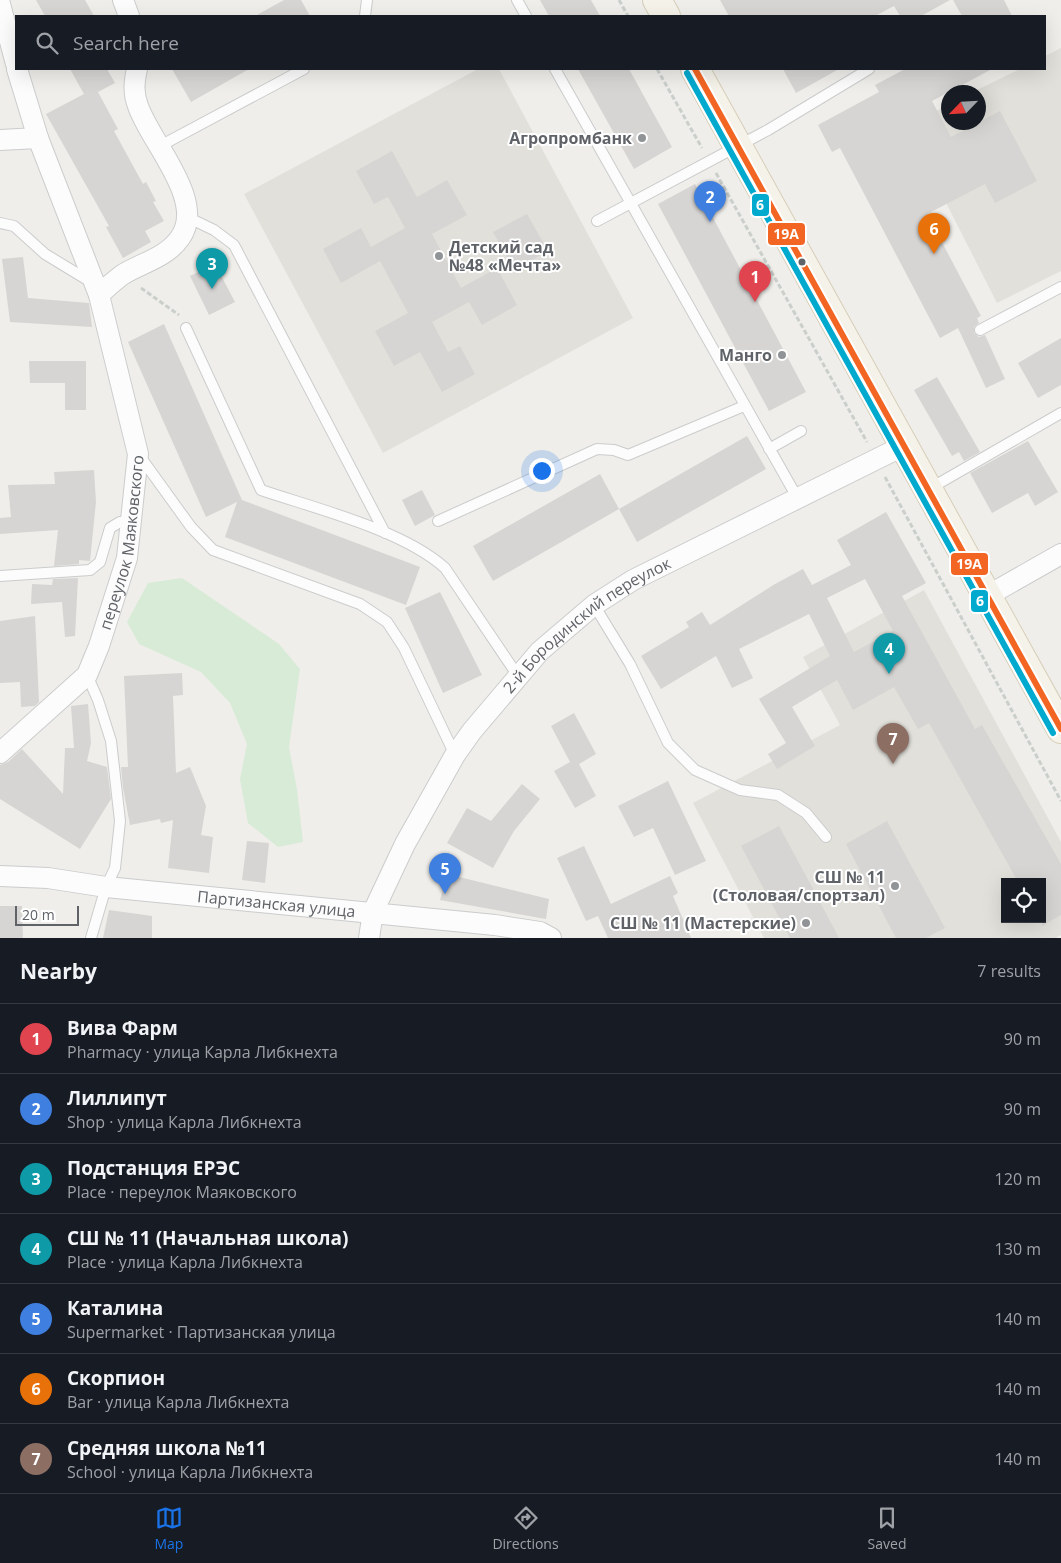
<!DOCTYPE html>
<html lang="en">
<head>
<meta charset="utf-8">
<style>
  :root { --surface:#171b24; --page:#242831; --text:#f1f3f6; --muted:#9ea1a6; --line:#363941; --accent:#1a73e8 }
  body { margin:0; font-family:"Open Sans",sans-serif; background:var(--page); color:var(--text) }
  .controls { position:absolute; right:15px; bottom:15px; display:grid; overflow:hidden; border-radius:0px; box-shadow:0 5px 20px #0002 }
  .controls button { width:45px; height:45px; display:grid; place-items:center; padding:0; border:0; border-bottom:1px solid var(--line); background:var(--surface); color:var(--text); font:25px sans-serif }
  .compass { position:absolute; left:941px; top:85px; width:45px; height:45px; border-radius:50%; background:var(--surface); box-shadow:0 5px 20px #0002; rotate:245deg }
  .scale { position:absolute; left:15px; bottom:12px; width:64px; box-sizing:border-box; padding-left:5px; border:2px solid #5f6368; border-top:0; font-size:14px; line-height:18px; white-space:nowrap; color:#5f6368; -webkit-text-stroke:4px #fff; paint-order:stroke }
  .you { position:absolute; left:541px; top:470px; width:18px; height:18px; margin:-12px; border:4px solid #fff; border-radius:50%; background:#1a73e8; box-shadow:0 0 0 8px #1a73e833 }
  .badge { display:grid; place-items:center; width:32px; height:32px; border-radius:50%; background:var(--accent); color:#fff; font-size:16px; font-weight:700 }
  .pin { position:absolute; translate:-50% -41px; filter:drop-shadow(0 1px 2px #0008) }
  .pin::after { content:''; position:absolute; top:26px; width:18px; height:15px; background:inherit; clip-path:polygon(0 0,100% 0,50% 100%) }
  .list { margin:0; padding:0; list-style:none }
  h2 { display:flex; justify-content:space-between; align-items:center; height:65px; margin:0; padding:0 20px; font-size:21px }
  h2 small { font-size:16px; font-weight:400; color:var(--muted) }
  .list li { display:grid; grid-template-columns:32px 1fr auto; gap:15px; align-items:center; box-sizing:border-box; height:70px; padding:0 20px; border-top:1px solid var(--line) }
  .list b { display:block; font-size:19px; white-space:nowrap }
  .list p { margin:0; font-size:16px; white-space:nowrap; color:var(--muted) }
  .list em { font-size:16px; font-style:normal; color:var(--muted) }
  .icon { flex:none; width:28px; height:28px; fill:none; stroke:currentColor; stroke-width:2; stroke-linecap:round; stroke-linejoin:round }
  .map { position:relative; flex:none; width:1061px; height:938px; overflow:hidden }
  .search { position:absolute; background:var(--surface); box-shadow:0 5px 20px #0002; left:15px; right:15px; top:15px; height:55px; display:flex; align-items:center; gap:12px; box-sizing:border-box; padding:0 18px; border-radius:0px; color:var(--muted); font-size:19px }
  .sheet { height:555px; background:var(--surface) }
  nav { display:flex; justify-content:space-around; align-items:center; box-sizing:border-box; height:70px; border-top:1px solid var(--line); background:var(--surface); font-size:14px; color:var(--muted) }
  nav a { display:grid; justify-items:center; gap:2px }
  nav .on { color:var(--accent) }
  .map>svg:first-child { display:block }
  .education { fill:#e2e0da; fill-rule:evenodd }
  .green { fill:#d8ebd6 }
  .building { fill:#d6d5d3; fill-rule:evenodd }
  .lines { fill:none; stroke-linecap:round; stroke-linejoin:round }
  .lane-casing { stroke:#cbcccc; stroke-width:12 }
  .street-casing { stroke:#cbcccc; stroke-width:22 }
  .primary-casing { stroke:#d7ceb8; stroke-width:30 }
  .path { stroke:#cacfcc; stroke-width:3; stroke-dasharray:5 2.5; stroke-linecap:butt }
  .lane { stroke:#fdfcfc; stroke-width:10 }
  .street { stroke:#fdfcfc; stroke-width:20 }
  .primary { stroke:#f4f2e9; stroke-width:28 }
  .bus-1-casing { stroke:#fff; stroke-width:10 }
  .bus-2-casing { stroke:#fff; stroke-width:10 }
  .bus-1 { stroke:#f26522; stroke-width:6 }
  .bus-2 { stroke:#00a9ce; stroke-width:6 }
  .poi-dot { fill:#919496; stroke:#fff; stroke-width:2 }
  .bus-dot { fill:#5f6368; stroke:#fff; stroke-width:2 }
  .labels { text-anchor:middle; dominant-baseline:central; stroke-width:4; stroke-linejoin:round; paint-order:stroke }
  .poi-label { font-size:16px; font-weight:bold; fill:#5f6368; stroke:#fff; text-anchor:end }
  .street-label { font-size:16px; fill:#5f6368; stroke:#fff }
  .line-badge { stroke:#fff; stroke-width:2 }
  .badge-label { font-size:14px; text-anchor:middle; font-weight:bold; fill:#fff }
</style>
</head>
<body>
<div class="map">
<svg width="1061" height="938" viewBox="0 0 1061 938">
  <rect width="100%" height="100%" fill="#efeeea"/>
  <path class="education" d="M1061 48V271L997 303 907 126 948 105V122H978V92H973L1020 69H1045V56Z
    M478 69H499L633 318 383 453 244 194Z
    M924 590 1061 842V935L1056 938H764L693 803 840 725 803 657ZM1005 882H1042V919H1005Z"/>
  <path class="green" d="M182 578 279 644 300 669 289 747 297 789 303 842 278 847 248 823 240 779 247 744 230 703 201 672 139 644 127 622 148 583Z"/>
  <path class="building" d="M36 0H85L94 16H45Z
    M284 0H301L310 16H255Z
    M540 0H591L600 16H549Z
    M720 0H950L921 16H900L894 6 875 16H729Z
    M953 0H1004L1012 16H962Z
    M70 69H107L115 83 98 92 118 129 114 131 143 184 146 182 156 201 153 202 164 221 145 231 151 242 123 258 106 227 109 226 46 114 84 94Z
    M172 69H249L191 102Z
    M578 69H629L672 147 634 169Z
    M783 69H839L796 93Z
    M905 69H992L932 101 951 137 1000 111 1037 181 995 203 985 184 927 214 981 316 977 318 979 323 974 327V333L979 337 985 335 1005 379 986 388 958 328 940 338 840 148 832 152 818 125 879 92 875 85Z
    M392 151 417 197 447 180 467 215 432 234 461 288 497 268 517 305 482 325 469 302 432 322 448 352 460 346 475 374 442 392 420 352 394 366 375 331 408 313 380 261 341 283 323 249 361 228 371 247 405 228 388 197 374 204 356 171Z
    M695 184 806 392 769 411 658 204Z
    M527 214 548 251 514 270 493 232Z
    M23 257 28 298 89 303 92 327 10 322 2 259Z
    M215 264 235 302 209 315 190 276Z
    M164 324 242 500 420 567 406 605 225 537 237 502 206 517 128 342Z
    M1061 338V385L1038 398 1018 363Z
    M29 361H86V410H65V383H30Z
    M937 377 980 452 964 461 959 452 952 456 914 390Z
    M747 436 766 469 637 542 619 509 493 581 473 546 600 474 619 509Z
    M1028 441 1058 492 1035 506 1028 493 992 513 970 473Z
    M94 470 96 502 90 561 79 560V564L54 566 58 530 0 534V518L11 517 8 485 55 484 54 472Z
    M422 490 435 515 415 526 402 500Z
    M886 512 926 583 902 596 975 729 982 725 1061 864V915L1042 926V882H1018L929 723 918 729 894 687 853 710 837 680 792 707 815 746 777 769 768 754 786 743 759 699 830 656 809 614 739 649 753 678 732 688 716 656 661 689 641 656 689 627 686 622 702 612 710 625 775 584 803 569 812 585 851 565 837 540ZM865 579 893 631 854 652 827 598Z
    M78 578 75 636 65 637 62 602 31 604 32 584 52 585 53 579Z
    M440 592 482 675 443 693 405 608Z
    M35 616 39 702 35 706 21 707 20 682 0 683V621Z
    M182 673 183 695 173 696 176 773 190 767 206 806 201 835 213 837 209 873 168 868 173 820 161 823 160 819 130 825 123 788 121 767H128L124 676Z
    M88 704 91 743 87 761 107 767 111 799 80 849 0 799V765L8 762 22 749 63 794 65 748H74L71 706Z
    M574 713 596 754 579 764 596 796 575 808 554 771 570 762 551 726Z
    M668 781 706 861 675 875 653 828 634 837 618 806Z
    M522 784 540 799 514 831 493 868 447 843 467 808 491 821Z
    M887 821 945 928 926 938H896L846 844Z
    M779 826 812 887 839 938H790L741 846Z
    M247 841 269 843 265 883 242 880Z
    M584 846 611 904 670 876 678 893 673 896 691 938H608L598 916 586 921 557 858Z
    M447 874 549 899 546 919 440 900Z
    M0 906H22L23 938H0Z
    M109 910 152 916V938H103Z"/>
  <g class="lines">
    <defs>
      <path id="lane" d="M517 0 526 16
        M365 16 367 0
        M555 69 798 499
        M160 146 304 69
        M189 218 214 230 234 245 385 533
        M597 221 768 130 869 69
        M0 223 14 226 45 254 91 282
        M186 328 261 490C317 509 403 530 445 568L518 676
        M980 330 1061 287
        M769 449 801 431
        M139 455 191 527 213 550 360 604 387 622 404 648 455 755
        M929 489 1061 413
        M438 521 597 449 614 450 628 455 744 406
        M0 576 90 570 100 562 110 528 120 522 132 521
        M594 605 630 664 668 743 695 770 740 790 778 795 806 813 826 837
        M87 675 98 700 111 741 120 821 115 868 106 887 91 938"/>
      <g id="street">
        <path d="M123 0 129 16"/>
        <path d="M0 4 16 64"/>
        <path d="M0 140 38 138"/>
        <path d="M99 295C106 288 114 281 122 275 141 263 166 258 180 238 207 201 150 142 138 106 133 93 134 82 137 69"/>
        <path d="M987 596 1061 554"/>
        <path id="s1" d="M0 753 87 675 99 646 127 558 138 454 99 295 38 138 17 69"/>
        <path id="s2" d="M0 876 48 878 106 887 495 925 540 932 551 938"/>
        <path id="s3" d="M369 938 373 912 405 844 455 755 472 731 540 651 594 605 633 580 903 446"/>
      </g>
      <path id="primary" d="M657 0 666 16
        M695 69 1061 729"/>
    </defs>
    <use href="#lane" class="lane-casing"/>
    <use href="#street" class="street-casing"/>
    <use href="#primary" class="primary-casing"/>
    <path class="path" d="M619 0 628 16
      M657 69 702 148
      M716 173 867 442
      M141 288 179 315
      M885 477 1061 801"/>
    <use href="#lane" class="lane"/>
    <use href="#street" class="street"/>
    <use href="#primary" class="primary"/>
    <defs>
      <path id="bus-1" d="M695 69 1061 729"/>
      <path id="bus-2" d="M687 73 1053 733"/>
    </defs>
    <use href="#bus-1" class="bus-1-casing"/>
    <use href="#bus-2" class="bus-2-casing"/>
    <use href="#bus-1" class="bus-1"/>
    <use href="#bus-2" class="bus-2"/>
  </g>
  <g class="poi-dot">
    <circle cx="642" cy="138" r="5"/>
    <circle cx="439" cy="256" r="5"/>
    <circle cx="782" cy="355" r="5"/>
    <circle cx="895" cy="886" r="5"/>
    <circle cx="806" cy="923" r="5"/>
  </g>
  <circle class="bus-dot" cx="802" cy="262" r="4.5"/>
  <g class="labels">
    <g class="poi-label">
      <text x="632" y="138">Агропромбанк</text>
      <text x="449" y="247" text-anchor="start">Детский сад<tspan x="449" dy="18">№48 «Мечта»</tspan></text>
      <text x="772" y="355">Манго</text>
      <text x="885" y="877">СШ № 11<tspan x="885" dy="18">(Столовая/спортзал)</tspan></text>
      <text x="796" y="923">СШ № 11 (Мастерские)</text>
    </g>
    <g class="street-label">
      <text stroke="none"><textPath href="#s1" startOffset="255">переулок Маяковского</textPath></text>
      <text stroke="none"><textPath href="#s3" startOffset="391">2-й Бородинский переулок</textPath></text>
      <text stroke="none"><textPath href="#s2" startOffset="278">Партизанская улица</textPath></text>
    </g>
  </g>
  <g class="line-badge">
    <rect x="751" y="193" width="19" height="24" rx="5" fill="#00a9ce"/>
    <rect x="767" y="222" width="39" height="24" rx="5" fill="#f26522"/>
    <rect x="950" y="552" width="39" height="24" rx="5" fill="#f26522"/>
    <rect x="970" y="589" width="19" height="24" rx="5" fill="#00a9ce"/>
  </g>
  <g class="badge-label">
    <text x="760" y="210">6</text>
    <text x="786" y="239">19А</text>
    <text x="969" y="569">19А</text>
    <text x="980" y="606">6</text>
  </g>
</svg>
<div class="controls">
<button><svg class="icon" aria-label="locate" viewBox="0 0 24 24"><circle cx="12" cy="12" r="6"/><path d="M12 2v4M12 18v4M2 12h4M18 12h4"/></svg></button>
</div>
<svg class="compass" viewBox="-18 -18 36 36"><path d="M0-13l5 13h-10z" fill="#e53935"/><path d="M0 13l5-13h-10z" fill="#9ea1a6"/></svg>
<div class="scale">20 m</div>
<div class="you"></div>
<div class="pin badge" style="left:755px;top:302px;background:#e0444e">1</div>
<div class="pin badge" style="left:710px;top:222px;background:#3f7fe0">2</div>
<div class="pin badge" style="left:212px;top:289px;background:#0f9aa8">3</div>
<div class="pin badge" style="left:889px;top:674px;background:#0f9aa8">4</div>
<div class="pin badge" style="left:445px;top:894px;background:#3f7fe0">5</div>
<div class="pin badge" style="left:934px;top:254px;background:#e8710a">6</div>
<div class="pin badge" style="left:893px;top:764px;background:#8d6e63">7</div>
<div class="search"><svg class="icon" aria-label="search" viewBox="0 0 24 24"><circle cx="10" cy="10" r="6"/><path d="M15 15l6 6"/></svg>Search here</div>
</div>
<section class="sheet">
<h2>Nearby<small>7 results</small></h2>
<ul class="list">
<li><span class="badge" style="background:#e0444e">1</span><div><b>Вива Фарм</b><p>Pharmacy · улица Карла Либкнехта</p></div><em>90 m</em></li>
<li><span class="badge" style="background:#3f7fe0">2</span><div><b>Лиллипут</b><p>Shop · улица Карла Либкнехта</p></div><em>90 m</em></li>
<li><span class="badge" style="background:#0f9aa8">3</span><div><b>Подстанция ЕРЭС</b><p>Place · переулок Маяковского</p></div><em>120 m</em></li>
<li><span class="badge" style="background:#0f9aa8">4</span><div><b>СШ № 11 (Начальная школа)</b><p>Place · улица Карла Либкнехта</p></div><em>130 m</em></li>
<li><span class="badge" style="background:#3f7fe0">5</span><div><b>Каталина</b><p>Supermarket · Партизанская улица</p></div><em>140 m</em></li>
<li><span class="badge" style="background:#e8710a">6</span><div><b>Скорпион</b><p>Bar · улица Карла Либкнехта</p></div><em>140 m</em></li>
<li><span class="badge" style="background:#8d6e63">7</span><div><b>Средняя школа №11</b><p>School · улица Карла Либкнехта</p></div><em>140 m</em></li>
</ul>
</section>
<nav>
<a class="on"><svg class="icon" aria-label="map" viewBox="0 0 24 24"><path d="M3 6l6-2 6 2 6-2v14l-6 2-6-2-6 2zM9 4v14M15 6v14"/></svg>Map</a>
<a><svg class="icon" aria-label="directions" viewBox="0 0 24 24"><path d="M12 3l9 9-9 9-9-9zM9 14v-3h6M13 9l2 2-2 2"/></svg>Directions</a>
<a><svg class="icon" aria-label="saved" viewBox="0 0 24 24"><path d="M7 4h10v16l-5-4-5 4z"/></svg>Saved</a>
</nav>
</body>
</html>
